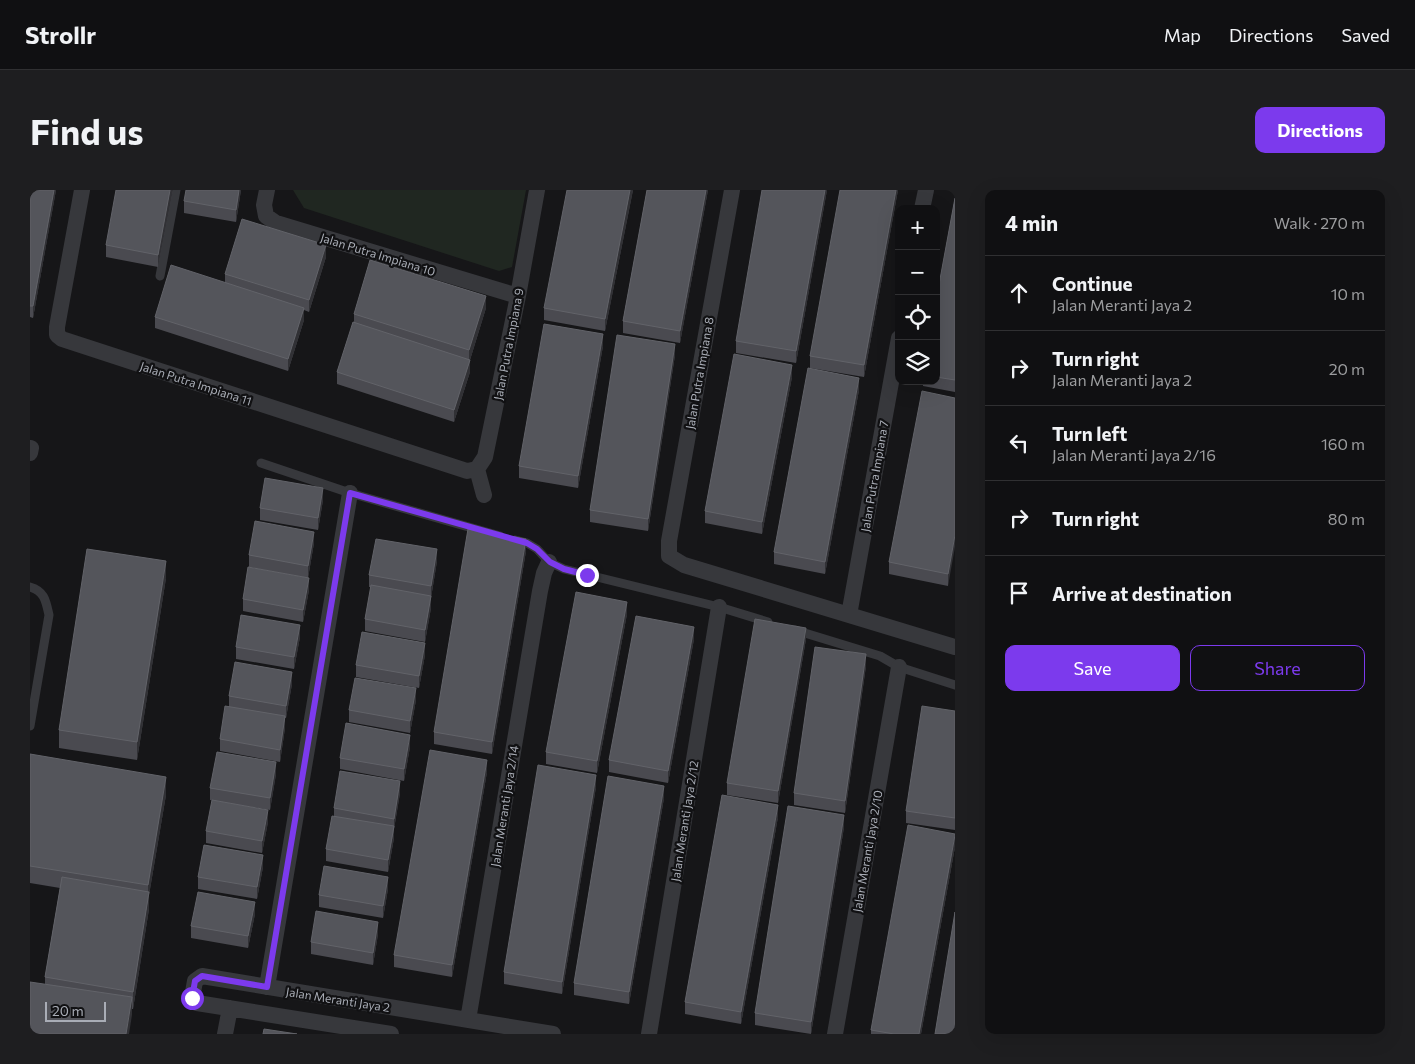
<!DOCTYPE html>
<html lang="en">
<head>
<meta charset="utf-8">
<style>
  :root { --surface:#101012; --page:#1e1e20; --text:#f1f3f6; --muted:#9c9d9f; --line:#303032; --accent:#7c3aed }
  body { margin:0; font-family:Commissioner,sans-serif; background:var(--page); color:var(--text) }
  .controls { position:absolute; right:15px; top:15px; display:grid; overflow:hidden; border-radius:10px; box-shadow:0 5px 20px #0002 }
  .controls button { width:45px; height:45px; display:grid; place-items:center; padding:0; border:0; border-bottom:1px solid var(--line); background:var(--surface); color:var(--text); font:25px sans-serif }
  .scale { position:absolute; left:15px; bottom:12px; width:61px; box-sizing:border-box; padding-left:5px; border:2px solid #a9adb6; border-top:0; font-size:14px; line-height:18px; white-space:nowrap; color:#a9adb6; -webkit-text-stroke:4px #111113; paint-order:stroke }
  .stop { position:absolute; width:15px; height:15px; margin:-11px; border:4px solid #7c3aed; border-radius:50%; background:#fff }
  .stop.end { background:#7c3aed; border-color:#fff; box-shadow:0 1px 5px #0008 }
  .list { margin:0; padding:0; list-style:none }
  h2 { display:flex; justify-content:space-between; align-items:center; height:65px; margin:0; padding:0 20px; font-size:21px }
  h2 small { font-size:16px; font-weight:400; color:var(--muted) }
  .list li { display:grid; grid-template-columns:32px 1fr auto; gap:15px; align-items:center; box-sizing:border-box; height:75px; padding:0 20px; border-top:1px solid var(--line) }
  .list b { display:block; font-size:19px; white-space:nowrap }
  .list p { margin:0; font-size:16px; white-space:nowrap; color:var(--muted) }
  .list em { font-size:16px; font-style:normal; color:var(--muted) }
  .actions { display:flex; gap:10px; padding:15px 20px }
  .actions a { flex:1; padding:11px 0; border:1px solid var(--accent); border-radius:10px; text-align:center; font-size:18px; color:var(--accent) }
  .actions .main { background:var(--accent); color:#fff }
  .icon { flex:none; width:28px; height:28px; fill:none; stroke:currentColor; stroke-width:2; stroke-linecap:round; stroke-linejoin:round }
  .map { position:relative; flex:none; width:925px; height:844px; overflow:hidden; border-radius:10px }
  header { display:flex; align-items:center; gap:30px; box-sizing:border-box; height:70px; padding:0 25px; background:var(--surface); border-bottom:1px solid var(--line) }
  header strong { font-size:24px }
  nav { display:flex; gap:28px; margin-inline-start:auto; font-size:18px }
  .intro { display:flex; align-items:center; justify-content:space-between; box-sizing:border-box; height:120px; padding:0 30px }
  h1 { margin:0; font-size:35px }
  .button { padding:12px 22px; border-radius:10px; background:var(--accent); color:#fff; font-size:18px; font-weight:700 }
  main { display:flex; gap:30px; padding:0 30px }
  aside { flex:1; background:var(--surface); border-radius:10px; box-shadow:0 5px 20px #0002 }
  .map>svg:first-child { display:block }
  .green { fill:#202721 }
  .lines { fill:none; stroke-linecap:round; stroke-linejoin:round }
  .lane { stroke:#37383c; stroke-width:9 }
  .street { stroke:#37383c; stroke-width:16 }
  .wall { fill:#4a4a50 }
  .shaded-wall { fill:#313135 }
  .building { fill:#54555b; stroke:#626369 }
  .route { stroke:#7c3aed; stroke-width:6 }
  .labels { text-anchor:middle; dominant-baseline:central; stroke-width:4.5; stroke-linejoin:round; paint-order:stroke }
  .street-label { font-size:12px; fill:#a9adb6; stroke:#111113 }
</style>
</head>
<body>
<header>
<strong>Strollr</strong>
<nav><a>Map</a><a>Directions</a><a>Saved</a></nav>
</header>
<div class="intro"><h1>Find us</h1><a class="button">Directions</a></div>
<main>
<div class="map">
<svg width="925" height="844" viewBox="0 0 925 844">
  <rect width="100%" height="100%" fill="#161618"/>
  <path class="green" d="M263 0H496L482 77 469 81 274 18Z"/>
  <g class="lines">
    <path class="lane" d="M130 86 146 0
      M231 273 320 303 470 346
      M485 350 497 353 507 359 519 372 534 379 689 417 738 432
      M0 397C15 401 16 412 19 425L0 536
      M765 440 850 466 869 477 925 495"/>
    <path class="street" d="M52 0 27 137V145L32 149 437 281 447 279
      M237 0 234 15 236 26 246 33 488 106
      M702 0 639 351V366L654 375 925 457
      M892 19 896 0
      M0 263 1 258
      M454 305 447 279 455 267 488 106 507 0
      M819 425 869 148
      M237 797 320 303
      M438 830 510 401 514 383 519 372
      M195 844 200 818
      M361 844 167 813 162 808 165 791 172 786 523 844
      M619 844 689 417
      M805 844 869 477"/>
  </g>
  <path class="wall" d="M0 0H26L3 128 0 127Z
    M143 0 128 77 76 67V55Z
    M211 0 206 32 154 23V11Z
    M603 0 575 141 514 130V118Z
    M617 0H678L650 153 593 143V131Z
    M797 0 766 173 706 163V151Z
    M868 0 834 187 780 178V166Z
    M925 8V202L893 196V191H906V111Z
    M296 67 279 122 274 120V130L258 181 125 138V127L195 93V84Z
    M456 118 440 170V182L424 232 307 194V182L324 133V124Z
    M573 156 548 298 489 288V276Z
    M645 165 618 341 560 332V320Z
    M762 187 732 344 675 333V321Z
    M829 200 795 384 744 374V362Z
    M925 208 918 396 859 384V372Z
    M293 310 288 340 230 330V318Z
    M284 353 278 388 219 377V365Z
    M496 361 462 564 404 554V542Z
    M407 371 401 408V418L395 452 335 441V429L341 397H339V385Z
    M136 388 107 570 29 558V540Z
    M279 400 273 432 213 421V409Z
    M597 424 567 583 516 574V562Z
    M270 447 264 479 206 469V457Z
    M664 449 638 593 579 582V570Z
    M776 449 748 613 697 605V593Z
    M395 465 389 498 326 487V475Z
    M836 476 815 623 764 615V603Z
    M262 494 256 528H255V538L250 572 190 561V549L199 517V506Z
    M386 510 380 543 319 532V520Z
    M925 521V640L876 633V621Z
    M380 557 374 591 310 579V568Z
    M0 564 136 605 119 705V719L103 819H102V825L15 794V787L30 698 0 693Z
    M457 582 422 787 364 777V765Z
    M246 584 240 620 180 610V598Z
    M566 597 532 804 474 794V782Z
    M370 603 364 639V648L358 682 296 671V659L304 626V618Z
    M634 608 599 814 544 805V793Z
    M748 627 711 834 655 824V812Z
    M238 632 232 663 176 653V641Z
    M814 637 781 844 725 835V823Z
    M925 657 891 844H841V840Z
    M233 677 227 709 168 699V687Z
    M358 699 353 728 289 717V705Z
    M225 724 218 758 161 748V736Z
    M348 744 343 775 281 764V752Z"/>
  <path class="shaded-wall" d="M24 0H26L3 128V116Z
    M140 0H143L128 77V65Z
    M209 0H211L206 32V20Z
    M600 0H603L575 141V129Z
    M676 0H678L650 153V141Z
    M795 0H797L766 173V161Z
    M866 0H868L834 187V175Z
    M296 55V67L279 122V110Z
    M456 106V118L440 170V182L424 232V220L439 172V160Z
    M274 118V130L258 181V169Z
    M573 144V156L548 298V286Z
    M645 154V165L618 341V329Z
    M762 175V187L732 344V332Z
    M829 188V200L795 384V372Z
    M293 298V310L288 340V328Z
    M284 342V353L278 388V376Z
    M925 345V357L918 396V384Z
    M496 349V361L462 564V552Z
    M407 359V371L401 408V396Z
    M136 371V388L107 570V552Z
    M279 388V400L273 432V420Z
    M401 406V418L395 452V440Z
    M597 412V424L567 583V571Z
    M270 435V447L264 479V467Z
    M664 437V449L638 593V581Z
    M776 438V449L748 613V601Z
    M395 453V465L389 498V486Z
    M836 464V476L815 623V611Z
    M262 482V494L256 528V516Z
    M386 498V510L380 543V531Z
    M255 526V538L250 572V560Z
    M380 545V557L374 591V579Z
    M457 570V582L422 787V775Z
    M246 572V584L240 620V608Z
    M566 585V597L532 804V792Z
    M136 587V605L119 705V719L103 819V802L118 709V695Z
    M370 591V603L364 639V648L358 682V670L364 639V629Z
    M634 596V608L599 814V802Z
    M748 615V627L711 834V822Z
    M238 620V632L232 663V651Z
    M814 625V637L781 844V832Z
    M925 645V657L891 844H889Z
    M233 665V677L227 709V697Z
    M358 687V699L353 728V716Z
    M225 712V724L218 758V746Z
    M348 732V744L343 775V763Z
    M102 807V825L99 844H96Z"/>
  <path class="building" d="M0 0H24L3 116H0Z
    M86 0H140L128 65 76 55Z
    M156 0H209L206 20 154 11Z
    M537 0H600L575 129 514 118Z
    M617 0H676L650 141 593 131Z
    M732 0H795L766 161 706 151Z
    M810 0H866L834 175 780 166Z
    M925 8V190L906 187V111Z
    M212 29 296 55 279 110 195 84Z
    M340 70 456 106 439 160 324 124Z
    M141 75 274 118 258 169 125 127Z
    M323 132 440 170 424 220 307 182Z
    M514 134 573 144 548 286 489 276Z
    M587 145 645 154 618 329 560 320Z
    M704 164 762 175 732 332 675 321Z
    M778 178 829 188 795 372 744 362Z
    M892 201 925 208V345L918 384 859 372Z
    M235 288 293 298 288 328 230 318Z
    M225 331 284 342 278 376 219 365Z
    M438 339 496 349 462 552 404 542Z
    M346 349 407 359 401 396 339 385Z
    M57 359 136 371 107 552 29 540Z
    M218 377 279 388 273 420 213 409Z
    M341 395 401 406 395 440 335 429Z
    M546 402 597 412 567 571 516 562Z
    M211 425 270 435 264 467 206 457Z
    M606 426 664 437 638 581 579 570Z
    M725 429 776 438 748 601 697 593Z
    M332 442 395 453 389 486 326 475Z
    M785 457 836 464 815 611 764 603Z
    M205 472 262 482 256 516 199 506Z
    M325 488 386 498 380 531 319 520Z
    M195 516 255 526 250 560 190 549Z
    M892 516 925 521V628L876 621Z
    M316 533 380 545 374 579 310 568Z
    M400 560 457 570 422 775 364 765Z
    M187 562 246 572 240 608 180 598Z
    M0 564 136 587 118 695 0 676Z
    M508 575 566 585 532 792 474 782Z
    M310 581 370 591 364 629 304 618Z
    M578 586 634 596 599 802 544 793Z
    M692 605 748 615 711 822 655 812Z
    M182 610 238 620 232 651 176 641Z
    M758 616 814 625 781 832 725 823Z
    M302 626 364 636 358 670 296 659Z
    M878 635 925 644V645L889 844H864L841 840Z
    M174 655 233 665 227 697 168 687Z
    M294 676 358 687 353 716 289 705Z
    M32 687 119 702 103 802 15 787Z
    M168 702 225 712 218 746 161 736Z
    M286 721 348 732 343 763 281 752Z
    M925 722V844H905Z
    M0 792 102 807 96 844H0Z
    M234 839 267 844H233Z"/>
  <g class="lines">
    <path class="route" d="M162 808 165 791 172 786 237 797 320 303 497 353 507 359 520 372 534 379 557 385"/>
  </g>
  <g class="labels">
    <g class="street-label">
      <text transform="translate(348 64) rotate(17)">Jalan Putra Impiana 10</text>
      <text transform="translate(478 154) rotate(-79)">Jalan Putra Impiana 9</text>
      <text transform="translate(669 183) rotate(-80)">Jalan Putra Impiana 8</text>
      <text transform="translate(166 193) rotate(18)">Jalan Putra Impiana 11</text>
      <text transform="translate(844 286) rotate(-80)">Jalan Putra Impiana 7</text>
      <text transform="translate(474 616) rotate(-81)">Jalan Meranti Jaya 2/14</text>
      <text transform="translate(654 631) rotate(-81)">Jalan Meranti Jaya 2/12</text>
      <text transform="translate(837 661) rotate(-80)">Jalan Meranti Jaya 2/10</text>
      <text transform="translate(308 809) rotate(9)">Jalan Meranti Jaya 2</text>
    </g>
  </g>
</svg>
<div class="controls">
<button>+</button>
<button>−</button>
<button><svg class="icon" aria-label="locate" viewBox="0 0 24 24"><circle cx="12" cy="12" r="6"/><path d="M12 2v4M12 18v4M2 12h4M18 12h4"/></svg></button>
<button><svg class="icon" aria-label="layers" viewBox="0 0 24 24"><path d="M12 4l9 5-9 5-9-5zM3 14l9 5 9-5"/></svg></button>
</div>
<div class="scale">20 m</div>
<div class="stop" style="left:162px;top:808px"></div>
<div class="stop end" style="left:557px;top:385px"></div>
</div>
<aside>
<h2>4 min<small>Walk · 270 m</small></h2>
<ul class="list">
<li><svg class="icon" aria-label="ahead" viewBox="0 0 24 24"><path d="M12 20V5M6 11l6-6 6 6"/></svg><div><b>Continue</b><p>Jalan Meranti Jaya 2</p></div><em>10 m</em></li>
<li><svg class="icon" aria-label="right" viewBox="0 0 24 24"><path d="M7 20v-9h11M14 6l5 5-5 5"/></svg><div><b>Turn right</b><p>Jalan Meranti Jaya 2</p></div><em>20 m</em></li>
<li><svg class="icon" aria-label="left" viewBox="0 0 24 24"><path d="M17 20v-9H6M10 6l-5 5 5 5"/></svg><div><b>Turn left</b><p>Jalan Meranti Jaya 2/16</p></div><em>160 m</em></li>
<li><svg class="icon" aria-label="right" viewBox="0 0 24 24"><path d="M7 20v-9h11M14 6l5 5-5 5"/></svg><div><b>Turn right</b></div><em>80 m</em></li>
<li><svg class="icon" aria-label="arrive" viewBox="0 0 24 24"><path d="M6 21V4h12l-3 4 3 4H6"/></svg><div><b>Arrive at destination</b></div></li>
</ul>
<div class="actions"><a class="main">Save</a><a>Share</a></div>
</aside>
</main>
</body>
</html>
